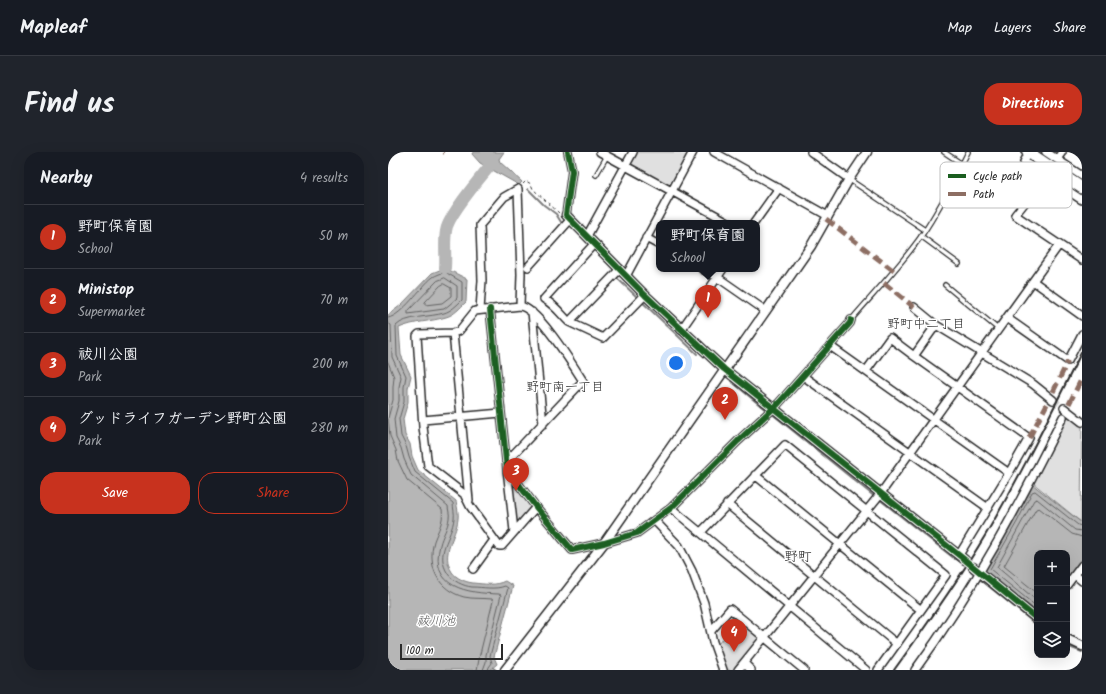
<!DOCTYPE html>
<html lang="en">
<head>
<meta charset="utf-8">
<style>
  :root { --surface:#171b24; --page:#20242c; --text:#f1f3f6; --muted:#9ea1a6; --line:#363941; --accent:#c8321e }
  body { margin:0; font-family:Kalam,"Klee One",sans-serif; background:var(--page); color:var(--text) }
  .controls { position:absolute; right:12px; bottom:12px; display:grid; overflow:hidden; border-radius:8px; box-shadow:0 4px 16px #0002 }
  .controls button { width:36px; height:36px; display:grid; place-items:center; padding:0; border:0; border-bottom:1px solid var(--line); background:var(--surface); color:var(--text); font:20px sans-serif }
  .scale { position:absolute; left:12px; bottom:10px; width:103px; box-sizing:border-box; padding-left:4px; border:2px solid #2b2b2b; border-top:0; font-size:11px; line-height:14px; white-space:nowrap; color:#2b2b2b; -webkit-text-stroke:3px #fff; paint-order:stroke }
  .you { position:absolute; left:288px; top:211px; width:14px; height:14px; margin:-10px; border:3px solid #fff; border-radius:50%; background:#1a73e8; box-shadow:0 0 0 6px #1a73e833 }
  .badge { display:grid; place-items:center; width:26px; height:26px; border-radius:50%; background:var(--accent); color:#fff; font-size:13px; font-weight:700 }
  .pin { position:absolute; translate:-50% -33px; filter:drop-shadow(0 1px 2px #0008) }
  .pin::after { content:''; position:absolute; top:21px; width:14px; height:12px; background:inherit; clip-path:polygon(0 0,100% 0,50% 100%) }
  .popup { position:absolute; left:268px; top:68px; width:104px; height:52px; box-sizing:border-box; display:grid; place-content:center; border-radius:8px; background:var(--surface); filter:drop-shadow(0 1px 3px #0005); font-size:13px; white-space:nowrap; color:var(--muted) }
  .popup b { font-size:15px; color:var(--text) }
  .popup::after { content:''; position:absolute; left:50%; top:100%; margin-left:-8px; border:8px solid transparent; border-top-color:var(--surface) }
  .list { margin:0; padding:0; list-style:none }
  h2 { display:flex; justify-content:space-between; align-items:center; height:52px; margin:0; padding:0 16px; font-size:17px }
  h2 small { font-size:13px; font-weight:400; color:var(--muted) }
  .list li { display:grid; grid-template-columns:26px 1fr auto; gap:12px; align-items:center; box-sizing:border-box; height:64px; padding:0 16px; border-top:1px solid var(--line) }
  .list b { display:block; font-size:15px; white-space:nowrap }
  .list p { margin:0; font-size:13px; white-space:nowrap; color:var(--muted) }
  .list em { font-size:13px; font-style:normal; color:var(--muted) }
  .actions { display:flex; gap:8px; padding:12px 16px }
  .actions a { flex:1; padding:9px 0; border:1px solid var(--accent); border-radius:16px; text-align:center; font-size:14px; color:var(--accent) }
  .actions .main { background:var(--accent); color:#fff }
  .icon { flex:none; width:22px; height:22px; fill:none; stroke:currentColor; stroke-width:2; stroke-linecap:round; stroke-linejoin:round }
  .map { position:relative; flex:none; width:694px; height:518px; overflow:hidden; border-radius:16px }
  header { display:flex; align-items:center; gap:24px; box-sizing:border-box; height:56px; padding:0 20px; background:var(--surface); border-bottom:1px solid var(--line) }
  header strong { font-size:19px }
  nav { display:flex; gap:22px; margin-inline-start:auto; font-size:14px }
  .intro { display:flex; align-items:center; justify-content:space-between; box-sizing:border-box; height:96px; padding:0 24px }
  h1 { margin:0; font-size:28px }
  .button { padding:10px 18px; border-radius:16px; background:var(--accent); color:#fff; font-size:14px; font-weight:700 }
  main { display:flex; gap:24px; padding:0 24px }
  aside { flex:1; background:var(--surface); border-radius:16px; box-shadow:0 4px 16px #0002 }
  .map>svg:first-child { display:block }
  .green { fill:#e0e0e0; stroke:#868686 }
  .water { fill:#b6b6b6; stroke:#7e7e7e }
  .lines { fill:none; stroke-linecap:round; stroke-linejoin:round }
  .shore { stroke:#636363; stroke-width:1 }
  .stream { stroke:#7e7e7e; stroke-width:2 }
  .river { stroke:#b6b6b6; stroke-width:12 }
  .minor-tunnel { stroke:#d5d5d5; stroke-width:7; stroke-dasharray:7 3.5; stroke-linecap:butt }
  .service-casing { stroke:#2b2b2b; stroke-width:6 }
  .minor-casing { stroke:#2b2b2b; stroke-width:10 }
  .tertiary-casing { stroke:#2b2b2b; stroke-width:11 }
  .primary-casing { stroke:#2b2b2b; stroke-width:14 }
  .path { stroke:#2b2b2b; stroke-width:1; stroke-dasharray:3 3; stroke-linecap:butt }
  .service { stroke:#fff; stroke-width:3.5 }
  .minor { stroke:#fff; stroke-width:7 }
  .tertiary { stroke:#fff; stroke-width:8 }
  .primary { stroke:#fff; stroke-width:11 }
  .rail { stroke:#2b2b2b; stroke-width:2 }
  .quiet { stroke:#8d6e63; stroke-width:5; stroke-dasharray:10 5; stroke-linecap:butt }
  .cycleway-casing { stroke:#fff; stroke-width:8 }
  .cycleway { stroke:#1b5e20; stroke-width:6 }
  .labels { text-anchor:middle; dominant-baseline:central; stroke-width:3; stroke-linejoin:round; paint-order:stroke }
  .neighbourhood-label { font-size:13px; fill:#2b2b2b; stroke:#fff }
  .water-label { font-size:13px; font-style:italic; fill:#5c5c5c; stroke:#fff }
  .quarter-label { font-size:14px; fill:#2b2b2b; stroke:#fff }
  .key { fill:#fff; stroke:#bfbfbf; stroke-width:1 }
  .key-label { font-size:11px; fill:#2b2b2b }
</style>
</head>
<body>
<header>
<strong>Mapleaf</strong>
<nav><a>Map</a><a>Layers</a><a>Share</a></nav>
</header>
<div class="intro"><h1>Find us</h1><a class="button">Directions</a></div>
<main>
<aside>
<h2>Nearby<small>4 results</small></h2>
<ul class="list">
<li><span class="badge">1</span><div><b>野町保育園</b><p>School</p></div><em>50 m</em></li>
<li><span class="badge">2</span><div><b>Ministop</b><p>Supermarket</p></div><em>70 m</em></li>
<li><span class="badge">3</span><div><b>祓川公園</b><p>Park</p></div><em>200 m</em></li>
<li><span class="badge">4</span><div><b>グッドライフガーデン野町公園</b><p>Park</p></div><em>280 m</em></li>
</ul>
<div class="actions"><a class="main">Save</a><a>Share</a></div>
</aside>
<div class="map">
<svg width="694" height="518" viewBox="0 0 694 518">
  <rect width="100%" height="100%" fill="#fff"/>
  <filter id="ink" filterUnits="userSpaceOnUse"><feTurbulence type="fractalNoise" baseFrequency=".025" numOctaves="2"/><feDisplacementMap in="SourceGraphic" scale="8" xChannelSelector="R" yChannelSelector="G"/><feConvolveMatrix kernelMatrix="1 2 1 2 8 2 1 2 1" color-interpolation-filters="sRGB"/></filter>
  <g filter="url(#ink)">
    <path class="green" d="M248 0H302L284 33 280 34 243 14V10Z
      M679 263H681L694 273 693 370 645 331Z
      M123 326 143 352 142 356 129 372 127 371Z
      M351 467 371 484V487L346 518H337L333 509 330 492Z"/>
    <path class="water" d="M85 0H116L111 7 112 10 134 30 131 33 92 11 84 2Z
      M57 116 79 127 78 150C72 156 66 163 58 165 42 170 27 169 11 176L13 203 23 224 20 236V250L15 267 17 283 22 292 24 304 30 318 68 349C69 354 71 362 70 367 68 386 52 401 64 420 68 426 77 430 85 431 96 432 107 434 117 429L125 434 106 505 109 512 102 518H0V163L13 153 44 121Z
      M644 332 694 371V407L679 426V401H649V460L597 418 625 368Z"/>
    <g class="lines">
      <path class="shore" d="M57 126 69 134V146L61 153 56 157 20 162V159L49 129Z
        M56 132 63 136V144L54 151 37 153V150L52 134Z
        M0 166C14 164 33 134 45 125 48 123 54 121 57 120L74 130V148C69 153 63 159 56 161 43 165 17 164 8 174L9 204 18 224 16 235V250L11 267 13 284 18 294 21 305 27 320 65 351C65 356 67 362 66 366 64 387 46 400 60 422 65 429 75 434 84 435 95 435 107 438 117 434L120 436 102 504 104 511 101 515 100 518
        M0 171 3 173 4 205 13 225 11 235V249L6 267 8 286 13 296 16 307 23 323 60 354C60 358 62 362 61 366 60 376 54 384 52 393 41 436 79 441 111 442L113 443 98 503V510L95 518
        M0 210 6 225 5 235V248L0 266 2 284 8 298 10 309 19 328 54 357C56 370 50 378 46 389 39 415 50 438 76 445 85 447 95 446 104 447L105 449 92 502 89 518
        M649 441 616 414 648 357 651 356 684 382 694 385
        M649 449 609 415 646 348 649 347 687 378 694 379
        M649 455 602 417 629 370 644 340 647 339 690 373 694 374"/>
      <path class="stream" d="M140 37 156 53 168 62 173 70
        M230 127 309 202
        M343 229 379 259
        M383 261 487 345
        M491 347 567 407
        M593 428 649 473
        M679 494 694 500
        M105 516 108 518"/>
      <path class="river" d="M57 116C58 104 56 91 58 79 59 66 91 27 101 15L99 0"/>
      <path class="minor-tunnel" d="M665 248 676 256"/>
      <defs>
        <path id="service" d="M556 0 574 12
          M208 23 219 4
          M462 28 537 78
          M533 84 571 112
          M557 133 610 177
          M463 168C487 140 513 113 534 83 552 57 566 28 580 0"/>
        <path id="minor" d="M212 0 342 71
          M326 0 440 64
          M423 0 461 27
          M641 0 636 10 694 48
          M658 0 694 24
          M669 7 674 0
          M658 24 627 63 694 108
          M178 63 184 19 180 0
          M366 71 391 36
          M199 84 245 0
          M258 86 271 93
          M206 92 156 147C167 153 173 162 181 170L232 117
          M140 115 182 68
          M314 117 329 125 378 159
          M238 124 305 0
          M645 129 671 93
          M526 155 548 173
          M102 157 119 317 148 355 184 398 216 391 249 381 283 356 350 289 390 252 462 171 463 168
          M92 158 94 128 92 73 116 45 130 37 133 122 132 154
          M144 160 155 272
          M619 166 680 209 694 182
          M181 170 215 186 257 143
          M293 178 335 117
          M65 181 81 348
          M442 194 621 321 641 286 526 204 548 173 645 232 665 248
          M478 219 502 186 526 204
          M415 224 600 356
          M676 256 694 270
          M35 268 113 261
          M118 310 195 229C184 212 151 157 132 154L87 159 71 179 65 181 31 182 29 184 35 275 40 314 76 342 82 354 111 394H114L148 355
          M119 317 126 379
          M367 323 533 458
          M339 352 509 492
          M283 356 478 518
          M267 369 291 394 304 419 316 451 325 490 335 518
          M313 380 397 293 558 423 490 518
          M571 403 621 321
          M85 417 106 388
          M687 423 694 429
          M679 433 694 413
          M323 479 342 457 416 518
          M356 511 363 518
          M350 518 493 341 645 129 694 164
          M527 518C586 438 631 353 675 265"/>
        <path id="tertiary" d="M178 63 257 143 336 217 577 408
          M585 415 649 467
          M679 487 694 494
          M117 518 216 391 423 94 461 27 479 0"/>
        <path id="primary" d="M640 0 694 36"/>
      </defs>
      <use href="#service" class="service-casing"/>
      <use href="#minor" class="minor-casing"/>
      <use href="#tertiary" class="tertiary-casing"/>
      <use href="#primary" class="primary-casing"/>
      <path class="path" d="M135 32 138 29 143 32 145 37 171 61"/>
      <use href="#service" class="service"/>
      <use href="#minor" class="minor"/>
      <use href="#tertiary" class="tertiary"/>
      <use href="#primary" class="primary"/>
      <path class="rail" d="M506 518C538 474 570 429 598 382 633 323 663 261 694 199"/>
      <path class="quiet" d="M55 0H56
        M438 67 506 119
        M496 131 526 155
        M665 240 680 209
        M681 252 694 226
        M641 286 659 252"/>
      <defs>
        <path id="cycleway" d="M180 0 184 19 178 63 257 143 336 217 577 408 649 467
          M102 157 119 317 148 355 184 398 216 391 249 381 283 356 350 289 390 252 462 171 463 168"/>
      </defs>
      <use href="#cycleway" class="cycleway-casing"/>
      <use href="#cycleway" class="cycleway"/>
    </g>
  </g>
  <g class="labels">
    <g class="neighbourhood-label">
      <text x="538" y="172">野町中二丁目</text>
      <text x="177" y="235">野町南一丁目</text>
    </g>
    <g class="water-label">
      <text x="48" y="469">祓川池</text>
    </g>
    <g class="quarter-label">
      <text x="410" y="405">野町</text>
    </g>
  </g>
  <rect x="552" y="10" width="132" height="46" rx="6" class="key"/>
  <rect x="560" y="22" width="18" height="4" fill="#1b5e20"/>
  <rect x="560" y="40" width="18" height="4" fill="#8d6e63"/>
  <g class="key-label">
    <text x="585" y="28">Cycle path</text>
    <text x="585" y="46">Path</text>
  </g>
</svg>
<div class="controls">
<button>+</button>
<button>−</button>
<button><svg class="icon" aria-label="layers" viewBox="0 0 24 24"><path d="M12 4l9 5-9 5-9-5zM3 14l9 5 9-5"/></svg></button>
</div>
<div class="scale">100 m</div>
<div class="you"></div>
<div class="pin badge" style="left:320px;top:166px">1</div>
<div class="popup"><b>野町保育園</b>School</div>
<div class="pin badge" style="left:337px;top:268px">2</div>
<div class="pin badge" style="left:128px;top:339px">3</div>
<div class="pin badge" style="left:346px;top:500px">4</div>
</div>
</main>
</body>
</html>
